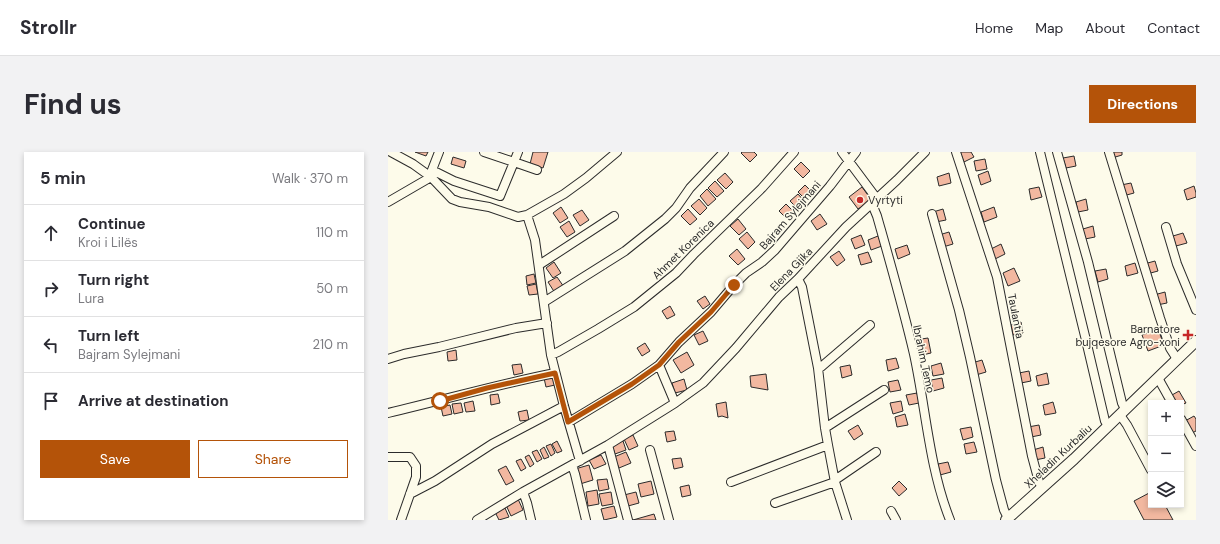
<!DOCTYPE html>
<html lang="en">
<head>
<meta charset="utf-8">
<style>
  :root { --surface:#fff; --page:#f2f2f3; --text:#2b2b33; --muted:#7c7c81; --line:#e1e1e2; --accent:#b45309 }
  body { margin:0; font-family:"DM Sans",sans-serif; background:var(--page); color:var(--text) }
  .controls { position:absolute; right:12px; bottom:12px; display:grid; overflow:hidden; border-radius:0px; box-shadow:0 2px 6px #0003 }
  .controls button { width:36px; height:36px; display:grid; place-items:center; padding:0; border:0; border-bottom:1px solid var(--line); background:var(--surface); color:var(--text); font:20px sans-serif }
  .stop { position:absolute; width:12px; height:12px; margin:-9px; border:3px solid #b45309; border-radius:50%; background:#fff }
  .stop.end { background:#b45309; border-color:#fff; box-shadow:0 1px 4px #0008 }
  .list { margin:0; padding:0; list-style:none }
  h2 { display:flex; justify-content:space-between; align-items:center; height:52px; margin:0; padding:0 16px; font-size:17px }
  h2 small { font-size:13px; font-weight:400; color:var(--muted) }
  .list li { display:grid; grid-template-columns:26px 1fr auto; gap:12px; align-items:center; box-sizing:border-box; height:56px; padding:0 16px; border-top:1px solid var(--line) }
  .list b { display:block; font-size:15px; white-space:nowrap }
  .list p { margin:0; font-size:13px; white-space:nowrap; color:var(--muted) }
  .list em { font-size:13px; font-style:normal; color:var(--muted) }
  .actions { display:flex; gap:8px; padding:12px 16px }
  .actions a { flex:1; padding:9px 0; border:1px solid var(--accent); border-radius:0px; text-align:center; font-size:14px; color:var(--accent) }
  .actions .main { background:var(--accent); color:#fff }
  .icon { flex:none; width:22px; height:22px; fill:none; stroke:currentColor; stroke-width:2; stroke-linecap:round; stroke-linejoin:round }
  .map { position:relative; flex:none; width:808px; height:368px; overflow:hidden; border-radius:0px }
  header { display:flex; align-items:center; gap:24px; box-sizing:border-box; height:56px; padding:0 20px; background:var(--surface); border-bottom:1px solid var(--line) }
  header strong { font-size:19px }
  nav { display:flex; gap:22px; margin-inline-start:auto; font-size:14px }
  .intro { display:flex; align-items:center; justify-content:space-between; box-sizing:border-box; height:96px; padding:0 24px }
  h1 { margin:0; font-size:28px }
  .button { padding:10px 18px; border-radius:0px; background:var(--accent); color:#fff; font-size:14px; font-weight:700 }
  main { display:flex; gap:24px; padding:0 24px }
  aside { flex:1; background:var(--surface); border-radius:0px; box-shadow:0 2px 6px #0003 }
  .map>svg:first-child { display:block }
  .building { fill:#f2b8a0; stroke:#2b2b2b }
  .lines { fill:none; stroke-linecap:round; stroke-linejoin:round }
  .minor-casing { stroke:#2b2b2b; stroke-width:10 }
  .major-casing { stroke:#2b2b2b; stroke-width:12 }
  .minor { stroke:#fdfbea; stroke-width:8 }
  .major { stroke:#fdfbea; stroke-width:10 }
  .route { stroke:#b45309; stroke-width:5 }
  .poi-dot { fill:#c62828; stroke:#fdfbea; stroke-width:1.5 }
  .labels { text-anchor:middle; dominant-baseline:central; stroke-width:3; stroke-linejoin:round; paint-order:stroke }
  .poi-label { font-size:11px; fill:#2b2b2b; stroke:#fdfbea; text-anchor:start }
  .street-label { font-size:11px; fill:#2b2b2b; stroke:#fdfbea }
</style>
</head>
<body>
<header>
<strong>Strollr</strong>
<nav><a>Home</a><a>Map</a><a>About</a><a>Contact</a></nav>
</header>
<div class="intro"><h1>Find us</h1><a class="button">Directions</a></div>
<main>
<aside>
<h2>5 min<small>Walk · 370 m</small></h2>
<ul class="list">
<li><svg class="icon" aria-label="ahead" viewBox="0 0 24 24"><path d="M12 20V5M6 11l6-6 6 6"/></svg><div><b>Continue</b><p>Kroi i Lilës</p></div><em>110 m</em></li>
<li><svg class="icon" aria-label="right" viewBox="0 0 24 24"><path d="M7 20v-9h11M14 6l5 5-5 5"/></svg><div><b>Turn right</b><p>Lura</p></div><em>50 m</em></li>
<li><svg class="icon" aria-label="left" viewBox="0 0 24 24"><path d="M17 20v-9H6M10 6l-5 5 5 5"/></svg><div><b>Turn left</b><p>Bajram Sylejmani</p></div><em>210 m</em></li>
<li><svg class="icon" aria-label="arrive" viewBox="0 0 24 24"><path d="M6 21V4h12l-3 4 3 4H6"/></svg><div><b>Arrive at destination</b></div></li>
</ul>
<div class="actions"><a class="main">Save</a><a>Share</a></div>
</aside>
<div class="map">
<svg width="808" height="368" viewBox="0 0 808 368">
  <rect width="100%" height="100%" fill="#fdfbea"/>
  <path class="building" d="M27 0H40L38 4Z
    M145 0H160L155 16 142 12Z
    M354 0H366L369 3 362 10 353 1Z
    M572 0H583L586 5 576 10Z
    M723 0H734V3L724 6Z
    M686 4 688 14 678 16 675 6Z
    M65 5 78 9 76 16 63 12Z
    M597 7 599 17 588 19 586 9Z
    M413 10 422 19 415 26 406 17Z
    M600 19 603 29 593 33 590 23Z
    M337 21 345 30 338 37 329 28Z
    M561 21 563 31 551 34 549 25Z
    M327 29 336 39 329 45 320 36Z
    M743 31 746 41 735 44 733 33Z
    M417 33 426 42 419 49 410 40Z
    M806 34 808 41V45L799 48 796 38Z
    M474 35 482 46 481 50 470 57 461 45Z
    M651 35 654 45 643 48 641 37Z
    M319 37 328 47 320 54 312 44Z
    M410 42 418 51 411 58 402 49Z
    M311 47 319 56 312 63 303 54Z
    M698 47 700 58 690 60 688 50Z
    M398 52 407 61 400 68 391 59Z
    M173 55 180 66 172 71 165 61Z
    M606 55 609 65 596 70 593 60Z
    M300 57 309 67 302 73 293 64Z
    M555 57 558 68 548 70 545 60Z
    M194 58 201 68 192 74 185 63Z
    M432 62 439 72 429 78 423 69Z
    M350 67 358 77 351 83 342 74Z
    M181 69 187 80 179 85 172 75Z
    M705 74 707 85 697 87 695 77Z
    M359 80 367 90 360 97 351 87Z
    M561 80 565 92 555 95 551 83Z
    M795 81 799 91 788 94 785 84Z
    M473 83 477 93 467 97 463 87Z
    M490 84 494 94 483 98 480 88Z
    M613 92 617 102 607 107 603 97Z
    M519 93 522 102 510 107 507 97Z
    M349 97 357 107 350 113 341 104Z
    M451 99 457 108 449 114 442 105Z
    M480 100 484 110 473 113 470 103Z
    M767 109 770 119 759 122 756 112Z
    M166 110 173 121 165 126 158 116Z
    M747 111 750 121 739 124 737 114Z
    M626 116 632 129 620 134 615 121Z
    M718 117 720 127 710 130 707 119Z
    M146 122 148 131 139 133 138 124Z
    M169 125 176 135 167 141 160 130Z
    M148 132 150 142 141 143 139 134Z
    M777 140 779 151 769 153 766 143Z
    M317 144 322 152 315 157 309 149Z
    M282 154 287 163 279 167 274 159Z
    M633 170 635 181 625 183 623 173Z
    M770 177 776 193 760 199 754 183Z
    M315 179 320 189 311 193 306 183Z
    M540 186 543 201 530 204 527 188Z
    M257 191 262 199 254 204 249 196Z
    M68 198 69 208 60 209 59 200Z
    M299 200 306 213 293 221 285 208Z
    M508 206 511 216 500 219 498 208Z
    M594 208 598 220 588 223 584 211Z
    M553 211 556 222 545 224 543 214Z
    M133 212 135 221 126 223 124 213Z
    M462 213 464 223 454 226 452 215Z
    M641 219 643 229 633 231 631 221Z
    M659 221 661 232 650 234 648 224Z
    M378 222 380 238 363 235 362 224Z
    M165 224 167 233 158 235 156 226Z
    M554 226 556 236 545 239 543 228Z
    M296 227 299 238 287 241 284 231Z
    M510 228 513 238 502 240 500 230Z
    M791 239 798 251 793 253V251H788L784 243Z
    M529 241 531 251 521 253 518 243Z
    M110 242 112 251 103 253 102 243Z
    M85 249 87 259 78 260 76 251Z
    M513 249 515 259 505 262 502 251Z
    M338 250 340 266 334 264 330 265 328 252Z
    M665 250 668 261 657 263 655 253Z
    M73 251 75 260 66 262 64 252Z
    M62 253 64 262 55 264 53 255Z
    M139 258 141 268 132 269 130 260Z
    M517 262 520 273 509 275 507 265Z
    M806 264 808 267V279L804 281 797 269Z
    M470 273 475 282 466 288 460 279Z
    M651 273 653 283 643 285 640 275Z
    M583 275 585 285 575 288 572 277Z
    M286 279 288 288 279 290 277 280Z
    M245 283 250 294 241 298 236 287Z
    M169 289 174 299 169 301 164 292Z
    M235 289 238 298 227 302 224 293Z
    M586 290 589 300 578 302 576 292Z
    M163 292 167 301 163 304 158 294Z
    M156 295 161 305 156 307 152 298Z
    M655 295 657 306 647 308 645 298Z
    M149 298 154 307 149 310 144 300Z
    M238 300 243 311 231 316 226 305Z
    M141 303 146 312 142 315 137 305Z
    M213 303 218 312 206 317 201 308Z
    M293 306 295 315 286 317 284 307Z
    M133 307 138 316 133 319 128 309Z
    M560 310 563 320 552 323 550 312Z
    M201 313 205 328 192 332 187 317Z
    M118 314 126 329 118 333 110 318Z
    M219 327 221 337 211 339 209 328Z
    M263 329 266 342 253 345 250 332Z
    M511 329 519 337 511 344 504 336Z
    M301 333 303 343 294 345 292 335Z
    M209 338 211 352 200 354 198 340Z
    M223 340 225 352 214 354 211 342Z
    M248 340 251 351 240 354 236 343Z
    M763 340V353H777L785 368H756L746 349Z
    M130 347 135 358 123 364 118 353Z
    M226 354 229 365 216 368 213 357Z
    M117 356 121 365 111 368 107 360Z
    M266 362 268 368H245Z"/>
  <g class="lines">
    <defs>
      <path id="minor" d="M3 0 25 12 43 25 64 47 72 50 101 55 130 65 139 63 176 42 198 26 229 0
        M51 0 44 18 66 29 112 44 126 10 149 18
        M96 0 126 10 130 0
        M454 0 489 47
        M568 0 609 125 644 304 651 330 654 336
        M652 0 697 184 717 269 720 274
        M669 0 700 110 734 251 737 257
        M721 0 772 166 782 196 789 207
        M0 50 43 25V22
        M484 52 489 64C502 110 515 155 526 202 538 257 541 315 562 368
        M544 62 571 158 582 205 608 328 616 358 620 366
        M139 63 147 88 163 203 176 254 192 309
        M778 75 789 112 808 158
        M151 113 226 64
        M410 127 414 135 430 216 437 276 440 293 447 330 459 368
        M156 150 237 99 277 67 288 56 302 36 336 0
        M163 203 170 200 210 177 246 155 288 121 306 102 374 36 406 0
        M0 207 16 202 51 195 128 176 159 171
        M271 213 287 251
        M430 216 433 215 482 173
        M770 226 784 251
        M0 261C56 248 111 232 167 221
        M732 263 739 273 763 318
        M793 267 808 294
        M181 270 244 232 271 213 291 190 323 160 346 133 358 121 374 110 387 98 442 34 468 0
        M437 276 496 238
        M220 293 240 368
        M262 298 281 368
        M0 305H22L28 314V325L13 368
        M184 313 187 322 198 368
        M447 328 488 300
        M343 330 440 293
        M135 340 139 351 143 368
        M22 342 47 329 104 292 176 254
        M387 351 447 330
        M503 359 508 368
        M89 368 135 340 220 293 287 251 315 231 348 196 391 145 410 127 458 75 509 28 537 0"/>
      <path id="major" d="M618 368 686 307 808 189"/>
    </defs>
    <use href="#minor" class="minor-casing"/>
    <use href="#major" class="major-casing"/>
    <use href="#minor" class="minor"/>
    <use href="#major" class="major"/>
  </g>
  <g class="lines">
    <path class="route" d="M52 249 99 236 167 221 180 270 244 232 271 213 291 190 323 160 346 133"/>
  </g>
  <g class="poi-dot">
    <circle cx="472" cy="48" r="4"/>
    <path d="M798 177h4v4h4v4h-4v4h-4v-4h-4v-4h4z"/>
  </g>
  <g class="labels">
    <g class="poi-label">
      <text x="480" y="48">Vyrtyti</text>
      <text x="792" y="177" text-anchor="end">Barnatore<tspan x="792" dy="13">bujqesore Agro-xoni</tspan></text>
    </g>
    <g class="street-label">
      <text transform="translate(402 63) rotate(-49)">Bajram Sylejmani</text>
      <text transform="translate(295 97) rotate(-44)">Ahmet Korenica</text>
      <text transform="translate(403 117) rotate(-46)">Elena Gjika</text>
      <text transform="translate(628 164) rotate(79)">Taulantia</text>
      <text transform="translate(536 207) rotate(78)">Ibrahim Temo</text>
      <text transform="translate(670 304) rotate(-43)">Xheladin Kurbaliu</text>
    </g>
  </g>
</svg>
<div class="controls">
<button>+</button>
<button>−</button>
<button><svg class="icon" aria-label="layers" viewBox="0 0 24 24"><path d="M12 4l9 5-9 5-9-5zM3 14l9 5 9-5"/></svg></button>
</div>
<div class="stop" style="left:52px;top:249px"></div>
<div class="stop end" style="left:346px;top:133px"></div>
</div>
</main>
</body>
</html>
